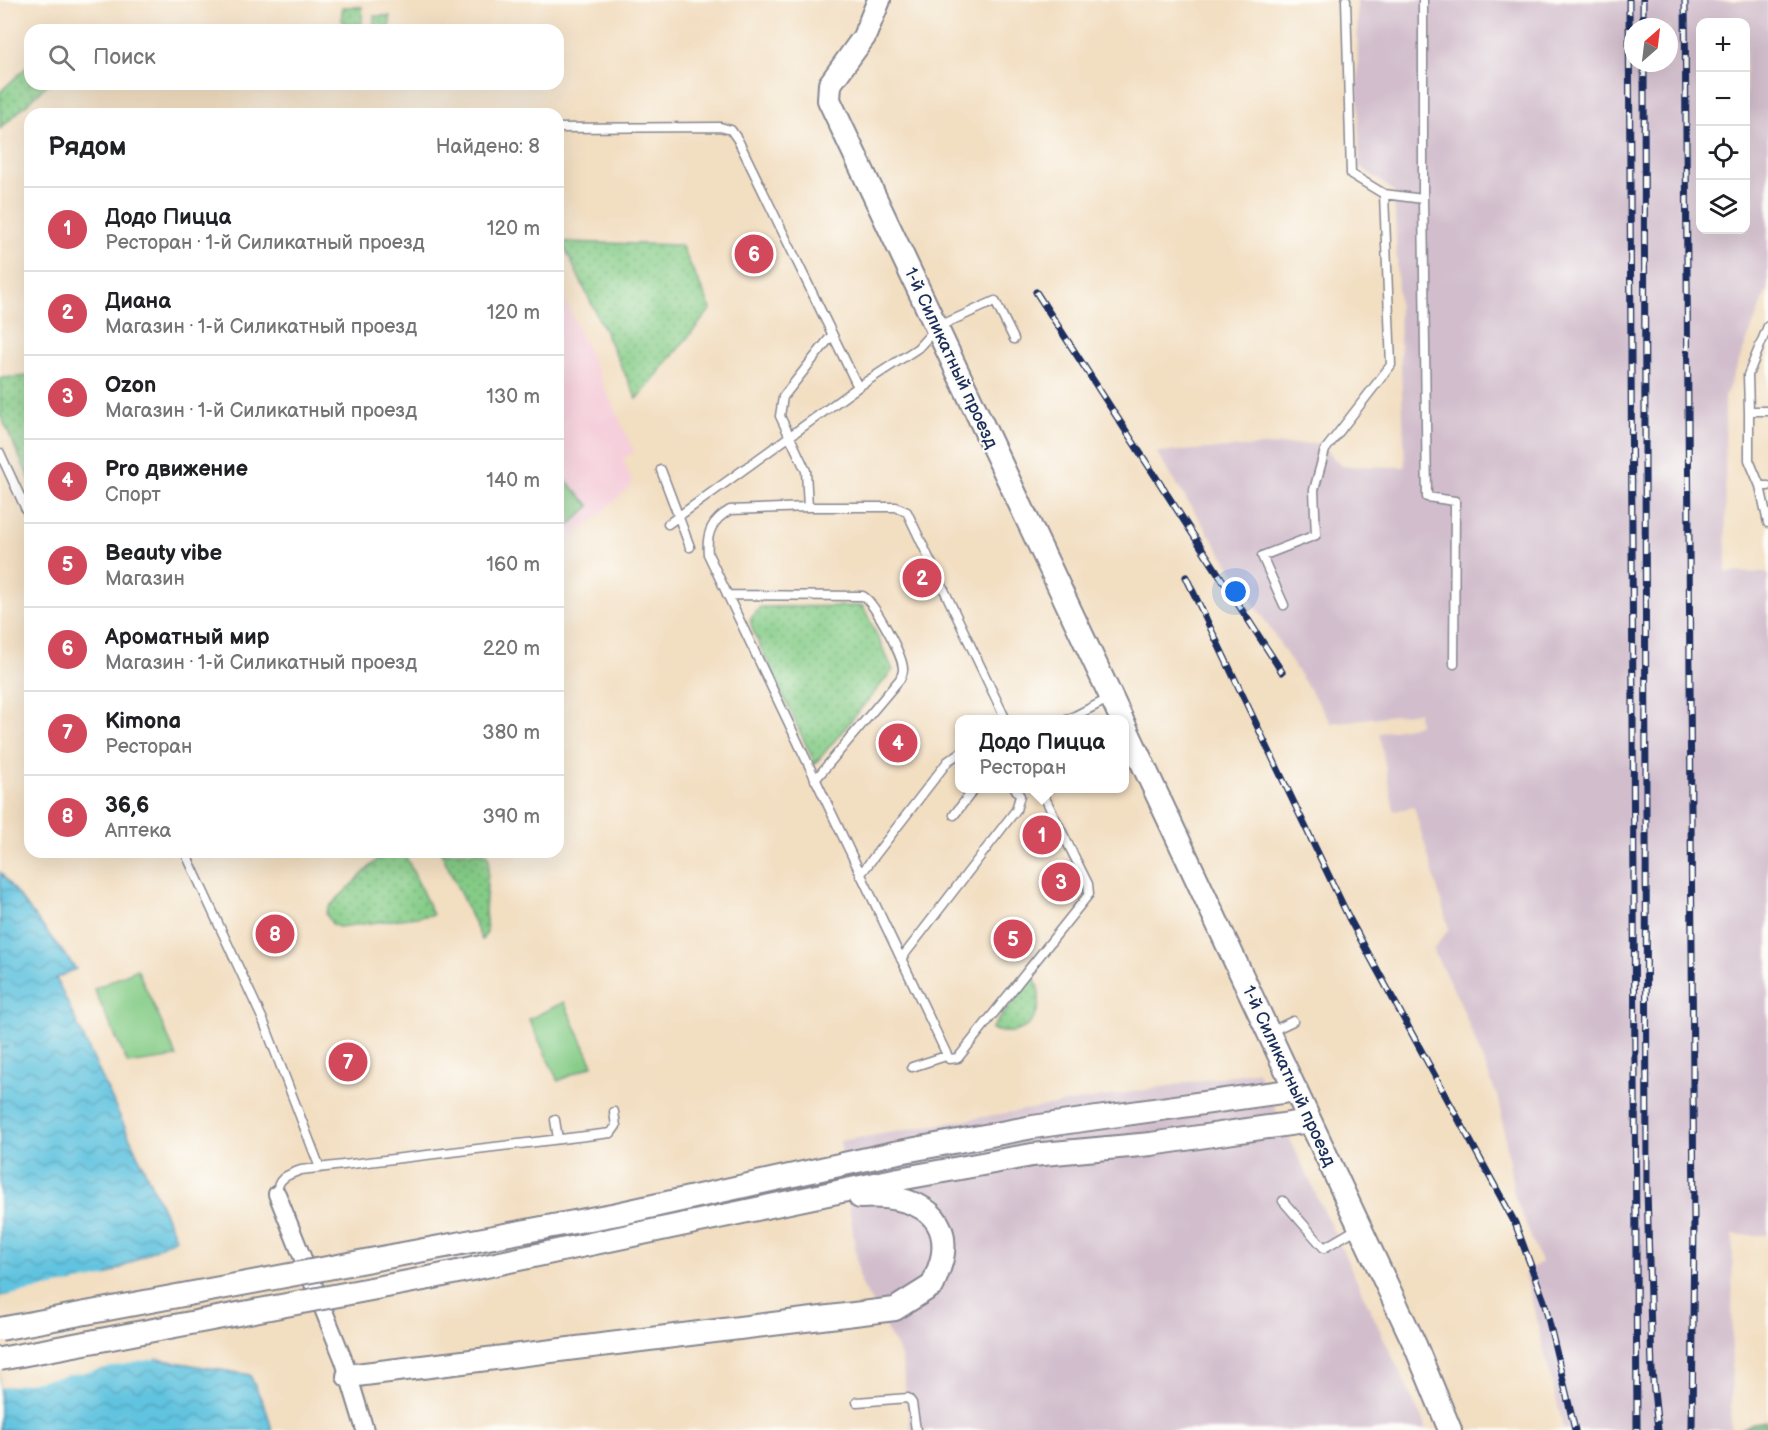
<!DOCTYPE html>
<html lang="ru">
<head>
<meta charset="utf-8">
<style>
  :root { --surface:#fff; --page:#f6f6f6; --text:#202124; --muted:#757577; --line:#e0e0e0; --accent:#d1495b }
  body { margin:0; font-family:"Balsamiq Sans",sans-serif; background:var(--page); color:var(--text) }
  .controls { position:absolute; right:18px; top:18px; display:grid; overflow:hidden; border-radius:12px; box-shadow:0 6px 24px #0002 }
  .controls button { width:54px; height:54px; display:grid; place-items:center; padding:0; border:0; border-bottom:2px solid var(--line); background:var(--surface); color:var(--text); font:30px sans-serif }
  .compass { position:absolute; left:1624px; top:18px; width:54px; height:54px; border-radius:50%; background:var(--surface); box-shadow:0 6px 24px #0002; rotate:28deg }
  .you { position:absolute; left:1236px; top:592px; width:21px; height:21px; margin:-15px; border:4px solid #fff; border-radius:50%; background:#1a73e8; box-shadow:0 0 0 9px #1a73e833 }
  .badge { display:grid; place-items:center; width:39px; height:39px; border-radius:50%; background:var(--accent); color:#fff; font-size:20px; font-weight:700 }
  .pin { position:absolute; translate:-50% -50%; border:3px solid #fff; box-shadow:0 2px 6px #0006 }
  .popup { position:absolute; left:955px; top:715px; width:174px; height:78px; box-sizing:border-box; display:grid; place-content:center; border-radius:12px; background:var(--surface); filter:drop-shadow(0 2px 4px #0005); font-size:20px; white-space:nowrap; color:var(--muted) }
  .popup b { font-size:22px; color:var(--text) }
  .popup::after { content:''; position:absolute; left:50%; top:100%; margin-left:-12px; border:12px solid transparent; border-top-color:var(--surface) }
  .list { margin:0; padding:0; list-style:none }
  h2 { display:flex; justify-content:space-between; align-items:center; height:78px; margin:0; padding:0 24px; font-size:26px }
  h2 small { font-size:20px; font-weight:400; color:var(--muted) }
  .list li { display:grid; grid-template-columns:39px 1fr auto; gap:18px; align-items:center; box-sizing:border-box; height:84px; padding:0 24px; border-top:2px solid var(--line) }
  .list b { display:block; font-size:22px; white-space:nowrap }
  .list p { margin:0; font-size:20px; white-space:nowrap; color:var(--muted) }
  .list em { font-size:20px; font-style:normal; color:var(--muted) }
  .icon { flex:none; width:33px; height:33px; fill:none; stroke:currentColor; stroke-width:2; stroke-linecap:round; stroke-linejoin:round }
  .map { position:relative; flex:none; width:1768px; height:1430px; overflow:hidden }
  .search { position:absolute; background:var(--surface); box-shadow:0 6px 24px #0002; left:24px; top:24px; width:540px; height:66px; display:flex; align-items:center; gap:15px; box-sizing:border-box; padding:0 21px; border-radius:18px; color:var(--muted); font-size:22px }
  .panel { position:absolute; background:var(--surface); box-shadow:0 6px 24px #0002; left:24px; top:108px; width:540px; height:750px; border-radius:18px }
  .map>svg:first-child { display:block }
  .built { fill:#f5cfdb }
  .industrial { fill:#d1bdcc; fill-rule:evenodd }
  .grass { fill:url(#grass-dots); stroke:#507e72; stroke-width:1.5 }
  .forest { fill:url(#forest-firs); stroke:#447069; stroke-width:1.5 }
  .garden { fill:#85cc87; stroke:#507e72; stroke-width:1.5 }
  .water { fill:url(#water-waves); stroke:#3e799e; stroke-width:1.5 }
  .pier { fill:#f2dec1 }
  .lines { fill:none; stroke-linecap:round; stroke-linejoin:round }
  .ferry { stroke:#305b85; stroke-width:1.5; stroke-dasharray:8 6; stroke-linecap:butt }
  .lane-casing { stroke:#868690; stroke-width:11 }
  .street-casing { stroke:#868690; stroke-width:20 }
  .secondary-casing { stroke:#868690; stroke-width:26 }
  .lane { stroke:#fff; stroke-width:8 }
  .street { stroke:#fff; stroke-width:16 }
  .secondary { stroke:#fff; stroke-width:22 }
  .rail-casing { stroke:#1b2f5e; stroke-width:7 }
  .rail { stroke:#fdfcf7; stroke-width:4.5; stroke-dasharray:14; stroke-linecap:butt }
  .secondary-bridge-casing { stroke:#868690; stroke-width:26; stroke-linecap:butt }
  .secondary-bridge { stroke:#fff; stroke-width:22 }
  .labels { text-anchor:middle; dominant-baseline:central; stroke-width:4.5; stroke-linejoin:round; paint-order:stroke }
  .street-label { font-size:18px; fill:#1b2f5e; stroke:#fdfcf7 }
</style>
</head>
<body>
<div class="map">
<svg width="1768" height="1430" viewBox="0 0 1768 1430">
  <defs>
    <pattern id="grass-dots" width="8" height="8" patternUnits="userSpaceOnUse" patternTransform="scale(1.5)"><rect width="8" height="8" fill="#85cc87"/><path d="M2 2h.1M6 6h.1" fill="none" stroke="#6ca672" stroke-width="1.8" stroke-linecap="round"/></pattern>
    <pattern id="forest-firs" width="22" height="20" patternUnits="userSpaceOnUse" patternTransform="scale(1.5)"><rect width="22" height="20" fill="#6cb074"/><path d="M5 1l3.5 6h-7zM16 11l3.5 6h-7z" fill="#589062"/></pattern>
    <pattern id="water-waves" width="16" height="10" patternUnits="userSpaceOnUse" patternTransform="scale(1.5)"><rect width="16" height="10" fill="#61c3df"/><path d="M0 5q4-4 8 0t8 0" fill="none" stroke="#4f9fb8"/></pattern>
  </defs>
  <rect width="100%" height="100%" fill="#fdfcf7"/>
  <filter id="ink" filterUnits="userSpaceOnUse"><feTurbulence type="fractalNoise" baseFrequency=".0167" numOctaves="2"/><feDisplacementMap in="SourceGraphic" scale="12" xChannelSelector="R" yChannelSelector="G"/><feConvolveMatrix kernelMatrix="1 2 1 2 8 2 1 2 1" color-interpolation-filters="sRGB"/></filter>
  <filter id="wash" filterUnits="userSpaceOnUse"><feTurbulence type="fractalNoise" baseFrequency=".008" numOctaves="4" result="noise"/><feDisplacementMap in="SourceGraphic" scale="24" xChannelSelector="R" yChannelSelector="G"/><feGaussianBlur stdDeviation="1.35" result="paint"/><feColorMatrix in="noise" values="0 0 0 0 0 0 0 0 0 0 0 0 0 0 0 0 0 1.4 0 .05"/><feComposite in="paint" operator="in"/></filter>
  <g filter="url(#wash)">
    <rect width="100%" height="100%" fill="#f2dec1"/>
    <path class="built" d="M558 285 634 452 623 458 633 484 558 552Z"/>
    <path class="industrial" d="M1357 0 1768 1V287L1725 397 1726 572 1768 573V1235H1733L1731 1430H1564L1525 1274 1541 1262 1514 1195 1500 1104 1460 1002 1433 950 1449 929 1414 807 1394 811 1379 733 1419 725 1418 712 1331 723 1156 452 1318 443 1342 466 1405 467 1394 191 1359 166ZM1700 22H1746V230H1700ZM1633 27H1669V63H1633Z
      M1258 1071 1427 1430H911L901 1356 860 1281 840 1141Z"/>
    <path class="grass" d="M342 7H362V24H342Z
      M374 16H390V30H374Z
      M30 64V84H48L0 129V92Z
      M562 242 681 245 711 309 637 399Z
      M30 376V480L0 414V378Z
      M863 606 893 670 815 764 753 631 750 620 760 607Z
      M385 852H404L433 915 339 927 332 924 326 914 328 908Z
      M441 852H485L489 858 485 911 487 932 482 940Z
      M1034 977C1050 1010 1028 1043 991 1029Z"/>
    <path class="forest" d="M1766 1421 1768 1430H1740L1753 1423Z"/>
    <path class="garden" d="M558 472 590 506 558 536Z
      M137 969 177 1057 128 1064 94 989Z
      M564 1002 593 1065 558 1081 529 1019Z"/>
    <path class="water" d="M0 872 76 969 56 978 176 1238 108 1275 134 1355 250 1375 267 1412 272 1430H0Z"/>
    <path class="pier" d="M114 1275 112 1277 136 1353 165 1357 0 1388V1297Z"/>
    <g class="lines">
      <path class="ferry" d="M0 1048 15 1046"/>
    </g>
  </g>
  <g filter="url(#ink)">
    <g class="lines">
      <defs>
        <path id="lane" d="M558 128 720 127 731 130 738 140 858 387
          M1384 194 1423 199V0
          M1423 199 1427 497 1455 501 1454 664
          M832 335 783 397 780 416 806 471 808 507H896L907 512 1006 720
          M1749 411 1748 375 1768 326
          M1768 411H1749V460L1760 486H1768
          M0 453 30 518
          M661 470 690 547
          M1760 486 1768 523
          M808 507 730 510C712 520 706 533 708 554L949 1059 958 1058 1089 894 1088 884 1040 788
          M668 524 858 387 918 348 937 327 995 301 1014 339
          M727 595 863 596C874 602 904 657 903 670 903 674 901 676 900 679L815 780
          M1284 605 1262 556 1316 535 1314 490 1325 450 1391 365 1384 194 1351 174 1346 0
          M1067 720 1112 697
          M954 815 975 788
          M185 852 263 1020 320 1168
          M860 875 948 761 960 753
          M901 959 1016 810 1020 796 1015 788
          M1270 1032 1293 1021
          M912 1067 946 1056
          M555 1120 558 1139
          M277 1194C277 1178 287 1175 301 1170L611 1133 616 1126 614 1112
          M1283 1201 1324 1248 1358 1228
          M857 1402 908 1398 912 1403 916 1430"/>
        <path id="street" d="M277 1194 344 1361 365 1430"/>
        <path id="secondary" d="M879 0 864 37 830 84 829 100 1122 720
          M1124 724 1415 1345 1450 1430
          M424 1250 617 1214 894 1153 1033 1127 1296 1090
          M429 1278 899 1179 1032 1155 1151 1144 1310 1121
          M348 1376 895 1309 933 1285C936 1275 942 1264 943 1253 949 1204 897 1194 860 1197"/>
      </defs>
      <use href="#lane" class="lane-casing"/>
      <use href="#street" class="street-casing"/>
      <use href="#secondary" class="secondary-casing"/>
      <use href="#lane" class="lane"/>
      <use href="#street" class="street"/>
      <use href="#secondary" class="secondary"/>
      <defs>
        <path id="rail" d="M1629 0 1637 1430
          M1643 0V27
          M1685 0 1694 1221 1692 1430
          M1644 63 1647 1188 1652 1371 1658 1430
          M1036 292 1282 672
          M1186 577 1349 918 1515 1223 1544 1301 1575 1430"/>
      </defs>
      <use href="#rail" class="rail-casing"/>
      <use href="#rail" class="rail"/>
      <defs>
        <path id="secondary-bridge" d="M0 1329 424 1250
          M0 1359 429 1278"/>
      </defs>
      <use href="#secondary-bridge" class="secondary-bridge-casing"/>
      <use href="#secondary-bridge" class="secondary-bridge"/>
    </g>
  </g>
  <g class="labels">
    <g class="street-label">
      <text transform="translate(951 358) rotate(65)">1-й Силикатный проезд</text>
      <text transform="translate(1289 1076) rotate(65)">1-й Силикатный проезд</text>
    </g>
  </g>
</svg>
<div class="controls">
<button>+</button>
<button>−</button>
<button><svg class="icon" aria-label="locate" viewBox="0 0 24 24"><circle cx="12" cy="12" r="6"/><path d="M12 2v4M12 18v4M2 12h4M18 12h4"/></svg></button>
<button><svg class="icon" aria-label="layers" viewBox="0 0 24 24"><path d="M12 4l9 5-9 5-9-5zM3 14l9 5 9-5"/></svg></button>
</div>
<svg class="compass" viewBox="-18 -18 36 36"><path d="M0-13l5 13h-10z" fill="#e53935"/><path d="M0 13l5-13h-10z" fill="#757577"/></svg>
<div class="you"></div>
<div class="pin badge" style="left:1042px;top:835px">1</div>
<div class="popup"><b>Додо Пицца</b>Ресторан</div>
<div class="pin badge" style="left:922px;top:578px">2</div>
<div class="pin badge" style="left:1061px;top:882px">3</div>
<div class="pin badge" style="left:898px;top:743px">4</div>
<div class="pin badge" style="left:1013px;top:939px">5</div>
<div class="pin badge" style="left:754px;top:254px">6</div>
<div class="pin badge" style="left:348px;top:1062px">7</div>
<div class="pin badge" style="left:275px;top:934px">8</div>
<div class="search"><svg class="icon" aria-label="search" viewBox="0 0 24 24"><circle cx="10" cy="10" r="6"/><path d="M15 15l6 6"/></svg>Поиск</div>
<section class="panel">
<h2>Рядом<small>Найдено: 8</small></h2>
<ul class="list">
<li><span class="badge">1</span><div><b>Додо Пицца</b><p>Ресторан · 1-й Силикатный проезд</p></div><em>120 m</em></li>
<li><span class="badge">2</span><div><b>Диана</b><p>Магазин · 1-й Силикатный проезд</p></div><em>120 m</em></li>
<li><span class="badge">3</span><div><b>Ozon</b><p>Магазин · 1-й Силикатный проезд</p></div><em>130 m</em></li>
<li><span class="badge">4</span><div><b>Pro движение</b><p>Спорт</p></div><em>140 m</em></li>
<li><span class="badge">5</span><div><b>Beauty vibe</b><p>Магазин</p></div><em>160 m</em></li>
<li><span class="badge">6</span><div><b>Ароматный мир</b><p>Магазин · 1-й Силикатный проезд</p></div><em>220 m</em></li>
<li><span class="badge">7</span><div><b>Kimona</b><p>Ресторан</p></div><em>380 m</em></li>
<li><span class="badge">8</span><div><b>36,6</b><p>Аптека</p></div><em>390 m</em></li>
</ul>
</section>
</div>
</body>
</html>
